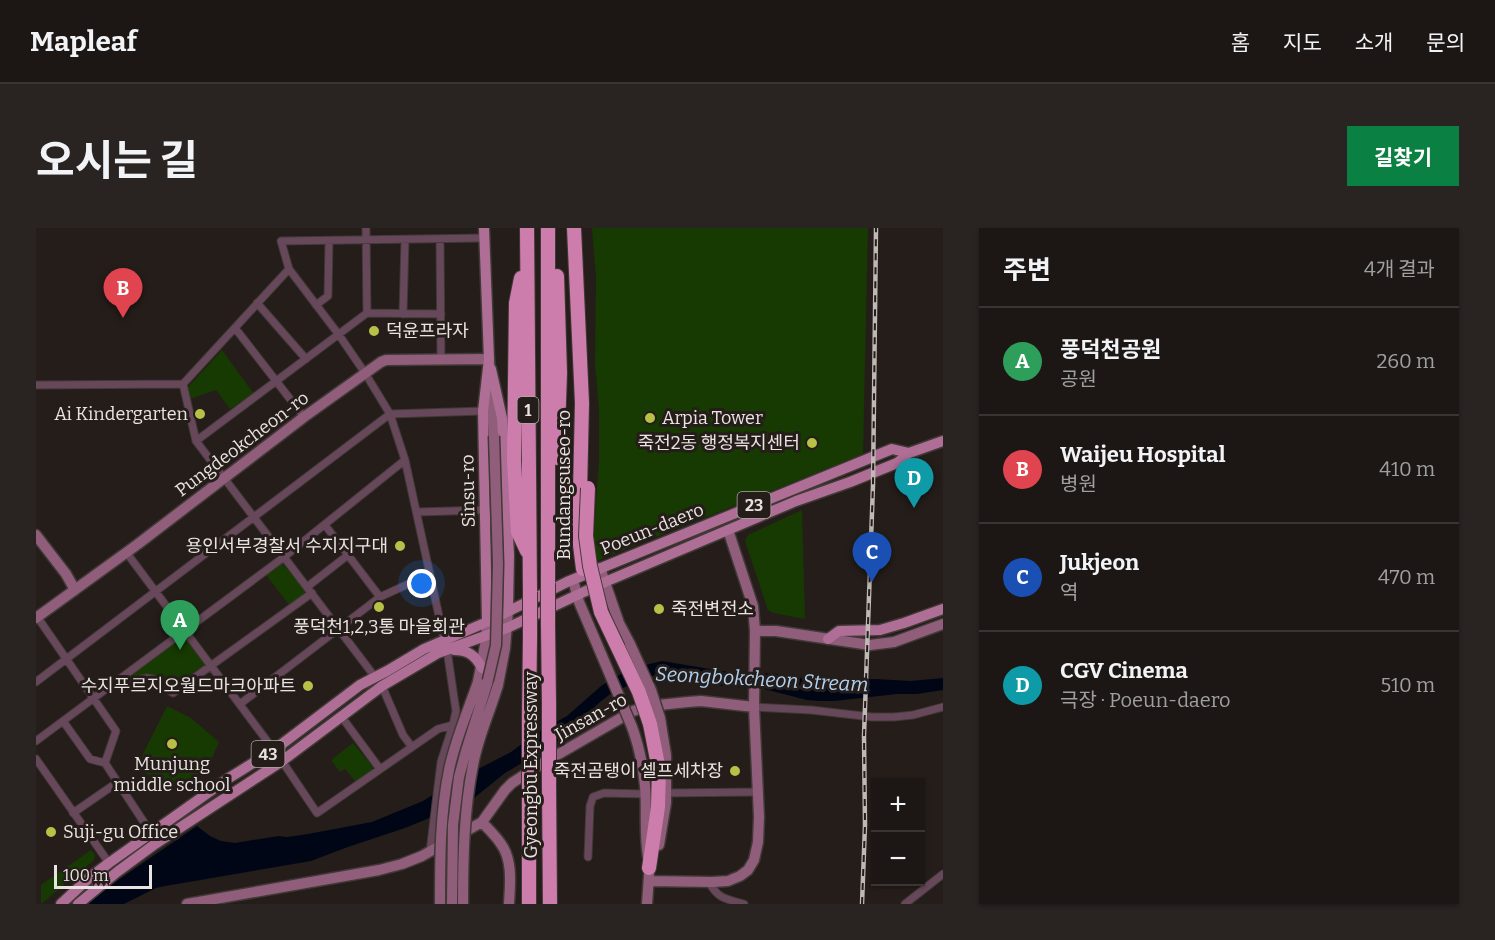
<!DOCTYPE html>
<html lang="ko">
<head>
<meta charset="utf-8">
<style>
  :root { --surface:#1c1614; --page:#292322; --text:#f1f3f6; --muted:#a09fa0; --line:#3a3534; --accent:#0b8043 }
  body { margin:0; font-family:Bitter,"Noto Sans KR",serif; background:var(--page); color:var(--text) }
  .controls { position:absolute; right:18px; bottom:18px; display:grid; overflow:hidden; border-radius:0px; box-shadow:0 2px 4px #0004 }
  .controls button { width:54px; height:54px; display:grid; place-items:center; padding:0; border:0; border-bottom:2px solid var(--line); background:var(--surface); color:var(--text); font:30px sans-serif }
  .scale { position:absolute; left:18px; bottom:15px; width:98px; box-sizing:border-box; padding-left:6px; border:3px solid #e9e3e1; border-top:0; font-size:16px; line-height:21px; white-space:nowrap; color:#e9e3e1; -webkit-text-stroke:4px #251d1a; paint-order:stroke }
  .you { position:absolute; left:386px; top:356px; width:21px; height:21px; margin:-15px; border:4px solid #fff; border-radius:50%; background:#1a73e8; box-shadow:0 0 0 9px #1a73e833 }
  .badge { display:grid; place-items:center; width:39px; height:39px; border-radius:50%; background:var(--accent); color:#fff; font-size:20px; font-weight:700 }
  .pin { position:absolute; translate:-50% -50px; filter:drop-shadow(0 2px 3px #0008) }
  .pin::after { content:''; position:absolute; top:32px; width:21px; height:18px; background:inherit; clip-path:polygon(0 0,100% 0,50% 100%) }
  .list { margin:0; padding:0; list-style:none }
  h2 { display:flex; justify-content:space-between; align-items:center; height:78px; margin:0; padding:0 24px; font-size:26px }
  h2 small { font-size:20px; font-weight:400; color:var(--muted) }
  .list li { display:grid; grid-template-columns:39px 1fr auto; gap:18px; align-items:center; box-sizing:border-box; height:108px; padding:0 24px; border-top:2px solid var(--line) }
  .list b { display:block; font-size:22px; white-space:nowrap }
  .list p { margin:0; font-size:20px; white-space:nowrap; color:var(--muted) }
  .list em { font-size:20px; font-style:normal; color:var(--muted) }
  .map { position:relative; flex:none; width:907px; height:676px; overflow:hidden; border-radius:0px }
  header { display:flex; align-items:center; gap:36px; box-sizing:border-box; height:84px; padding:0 30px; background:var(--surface); border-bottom:2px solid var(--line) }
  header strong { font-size:28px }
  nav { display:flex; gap:33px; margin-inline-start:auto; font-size:21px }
  .intro { display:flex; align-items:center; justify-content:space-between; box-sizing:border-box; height:144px; padding:0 36px }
  h1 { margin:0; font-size:42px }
  .button { padding:15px 27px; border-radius:0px; background:var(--accent); color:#fff; font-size:21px; font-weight:700 }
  main { display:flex; gap:36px; padding:0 36px }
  aside { flex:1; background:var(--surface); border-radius:0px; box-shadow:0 2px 4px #0004 }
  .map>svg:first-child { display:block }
  .green { fill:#173902 }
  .water { fill:#000616 }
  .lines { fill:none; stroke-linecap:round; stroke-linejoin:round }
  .street-casing { stroke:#403936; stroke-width:9 }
  .secondary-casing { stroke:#403936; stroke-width:13 }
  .primary-casing { stroke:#403936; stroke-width:13 }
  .highway-casing { stroke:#403936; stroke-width:16 }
  .street { stroke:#67485a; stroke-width:7 }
  .secondary { stroke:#905d7b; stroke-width:10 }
  .primary { stroke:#af6e95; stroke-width:10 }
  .highway { stroke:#cc7dac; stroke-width:14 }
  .rail-casing { stroke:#bfb9b6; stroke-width:4.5 }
  .rail { stroke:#251d1a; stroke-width:2; stroke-dasharray:7; stroke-linecap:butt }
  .secondary-bridge-casing { stroke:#403936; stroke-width:13; stroke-linecap:butt }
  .highway-bridge-casing { stroke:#403936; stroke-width:16; stroke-linecap:butt }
  .secondary-bridge { stroke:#905d7b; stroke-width:10 }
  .highway-bridge { stroke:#cc7dac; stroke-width:14 }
  .poi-dot { fill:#b8c147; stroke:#251d1a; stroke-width:2 }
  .labels { text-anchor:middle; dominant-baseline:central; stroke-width:6; stroke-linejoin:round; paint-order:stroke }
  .shield { fill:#251d1a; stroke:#aea8a5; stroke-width:1.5 }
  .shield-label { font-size:16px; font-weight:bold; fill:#e9e3e1 }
  .poi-label { font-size:18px; fill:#e9e3e1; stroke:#251d1a; text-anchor:end }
  .street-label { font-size:18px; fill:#e9e3e1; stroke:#251d1a }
  .water-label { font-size:20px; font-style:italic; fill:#b1d1f1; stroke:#251d1a }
</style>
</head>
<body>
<header>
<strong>Mapleaf</strong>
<nav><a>홈</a><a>지도</a><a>소개</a><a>문의</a></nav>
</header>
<div class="intro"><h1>오시는 길</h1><a class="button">길찾기</a></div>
<main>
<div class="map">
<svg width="907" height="676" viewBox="0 0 907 676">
  <rect width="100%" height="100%" fill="#251d1a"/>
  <path class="green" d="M556 0H832L827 226 561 333 558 318V303L563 232V183L559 136 560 50Z
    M186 122 218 166 194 181 180 162 154 171 152 159Z
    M766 282 769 391 737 385 732 382 709 313 712 307Z
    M246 335 271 365 254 378 230 347Z
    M148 408 170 436 135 460 126 453H86Z
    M131 478 155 490 183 514 171 542 147 560C130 559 115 548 100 540Z
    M317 515 338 540 320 554 309 541 304 544 295 532Z
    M55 622 59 627 58 632 5 676V657Z"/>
  <path class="water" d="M626 433 686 443 744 446 775 452 840 451 874 453 907 450V462L881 466H861L798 473H784L771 472 728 461 675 457 635 449 618 448 603 452 573 467 564 474 522 514 469 545 438 570 413 582 369 600 309 620 275 633 129 658 120 660 88 676H52L72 659 161 598 174 608 185 613 199 615 242 608 251 609 272 606 336 594 387 573 417 554 475 524 499 506 531 488 565 458 583 447 596 440Z"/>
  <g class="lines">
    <defs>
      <path id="street" d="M404 11 405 131
        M253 41 303 107 329 145 354 186 369 232 408 411
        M221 75 270 131
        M280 77 292 68 293 13
        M331 85 405 86
        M367 86 369 12
        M199 100 268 189
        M147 156 160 213 339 449
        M0 157 147 156 253 41 245 13 449 10
        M160 213 331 85 330 0
        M381 284 449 282
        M289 297 344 369
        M90 324 246 533 281 585 402 501 417 497 420 483 411 422
        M271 359 312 327
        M0 387 80 503 69 535 115 605
        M0 454 354 186 447 183
        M79 456 111 450 117 451 137 465 276 365
        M346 458 367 507 376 519
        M204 476 344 369 394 346
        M718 479 775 482 836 489H858L877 487 907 479
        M305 488 344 541
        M27 493 54 531 69 535
        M0 513 248 329 369 232
        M0 531 73 635
        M630 565 722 564
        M37 585 82 554
        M394 624 405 534 417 497
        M552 629 554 578 557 569 568 565 609 566
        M673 654C682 671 690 671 708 676
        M869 676 907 646"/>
      <path id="secondary" d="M0 307 30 346 39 362
        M564 340 583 395 594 416
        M537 352 543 374 566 428
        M0 390 102 316 268 189 345 134 350 132 453 131 458 208
        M719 403H740L834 417 858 414 907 396
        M442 454 450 412 451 394
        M462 457 469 420 472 383
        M596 499C603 518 607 538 609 558 611 582 608 605 612 629
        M446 594C452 601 460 608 465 616 477 632 474 657 473 676
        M623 617 630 575V527L624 490
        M613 653 676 654 692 653 704 648 712 642 718 632 722 614 723 589 718 479 719 403 717 378 692 302
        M151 676 343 642 366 636 386 628 446 594 469 562 476 555 502 538 597 483 613 478 652 474 665 473 718 479
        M611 676 613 647"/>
      <path id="primary" d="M448 0 453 131 447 183 451 394
        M455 141 466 190 473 327 472 383
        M792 411 803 403 844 402 868 395 907 381
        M418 422C432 422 439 427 446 440
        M25 676 52 651 73 635 193 550 238 522 324 457 351 443 388 421 451 394 531 354 856 221 873 225
        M42 676 81 644 119 616 246 533 346 458 402 425 471 400 569 354 760 273 814 254 861 235 873 225 907 213"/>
      <path id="highway" d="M491 0 494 364
        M512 0V355
        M538 0 546 175 543 309 547 341
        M521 48 524 145 521 230
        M485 50 480 75 478 232 482 304 491 323
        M512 397 513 476
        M493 490 494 410
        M513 556 514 676
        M613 640 622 579 623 542 614 496
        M493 676V564"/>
    </defs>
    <use href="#street" class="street-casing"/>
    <use href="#secondary" class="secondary-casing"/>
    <use href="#primary" class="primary-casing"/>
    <use href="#highway" class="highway-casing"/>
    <use href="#street" class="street"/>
    <use href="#secondary" class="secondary"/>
    <use href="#primary" class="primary"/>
    <use href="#highway" class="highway"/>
    <defs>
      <path id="rail" d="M826 676 829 597 828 508 837 257 840 0"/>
    </defs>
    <use href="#rail" class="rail-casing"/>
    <use href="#rail" class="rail"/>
    <defs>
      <path id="secondary-bridge" d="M594 416 615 462 624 490
        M566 428 596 499
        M404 676C404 632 404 586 413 542 419 512 432 483 442 454
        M416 676 417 597 423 549 430 523 451 456 460 417 462 336 458 208
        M427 676C427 630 428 582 437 537 442 509 454 484 462 457"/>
      <path id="highway-bridge" d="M552 260 550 308 554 338 565 384 603 464 614 496
        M512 355V397
        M494 364V410
        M513 476V556
        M493 490V564"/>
    </defs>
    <use href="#secondary-bridge" class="secondary-bridge-casing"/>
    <use href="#highway-bridge" class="highway-bridge-casing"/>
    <use href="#secondary-bridge" class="secondary-bridge"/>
    <use href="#highway-bridge" class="highway-bridge"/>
  </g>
  <g class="poi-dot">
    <circle cx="338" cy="103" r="6"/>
    <circle cx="164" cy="186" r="6"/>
    <circle cx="614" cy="190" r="6"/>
    <circle cx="776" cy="215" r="6"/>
    <circle cx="364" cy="318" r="6"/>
    <circle cx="343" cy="379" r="6"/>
    <circle cx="623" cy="381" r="6"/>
    <circle cx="272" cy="458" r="6"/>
    <circle cx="136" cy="516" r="6"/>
    <circle cx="699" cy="543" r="6"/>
    <circle cx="15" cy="604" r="6"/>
  </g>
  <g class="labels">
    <g class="shield">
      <rect x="481.5" y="169" width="21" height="26" rx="4.5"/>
      <rect x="701.5" y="264" width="33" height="26" rx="4.5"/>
      <rect x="215.5" y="513" width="33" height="26" rx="4.5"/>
    </g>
    <g class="shield-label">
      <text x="492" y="182">1</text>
      <text x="718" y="277">23</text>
      <text x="232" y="526">43</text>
    </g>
    <g class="poi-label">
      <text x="350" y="103" text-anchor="start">덕윤프라자</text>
      <text x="152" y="186">Ai Kindergarten</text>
      <text x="626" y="190" text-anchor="start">Arpia Tower</text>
      <text x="764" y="215">죽전2동 행정복지센터</text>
      <text x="352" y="318">용인서부경찰서 수지지구대</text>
      <text x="635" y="381" text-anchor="start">죽전변전소</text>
      <text x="343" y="399" text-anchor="middle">풍덕천1,2,3통 마을회관</text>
      <text x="260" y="458">수지푸르지오월드마크아파트</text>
      <text x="136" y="536" text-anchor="middle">Munjung<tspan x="136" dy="21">middle school</tspan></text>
      <text x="687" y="543">죽전곰탱이 셀프세차장</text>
      <text x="27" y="604" text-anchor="start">Suji-gu Office</text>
    </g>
    <g class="street-label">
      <text transform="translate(206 216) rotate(-37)">Pungdeokcheon-ro</text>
      <text transform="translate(528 257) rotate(-90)">Bundangsuseo-ro</text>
      <text transform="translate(432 263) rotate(-91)">Sinsu-ro</text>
      <text transform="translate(616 301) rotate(-22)">Poeun-daero</text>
      <text transform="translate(555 489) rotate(-29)">Jinsan-ro</text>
      <text transform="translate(495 537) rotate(-90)">Gyeongbu Expressway</text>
    </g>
    <g class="water-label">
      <text transform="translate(726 451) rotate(3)">Seongbokcheon Stream</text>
    </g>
  </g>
</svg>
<div class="controls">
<button>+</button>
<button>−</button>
</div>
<div class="scale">100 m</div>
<div class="you"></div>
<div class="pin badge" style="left:144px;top:422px;background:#2e9e5b">A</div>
<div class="pin badge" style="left:87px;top:90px;background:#e0444e">B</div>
<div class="pin badge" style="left:836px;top:354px;background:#1a4fb4">C</div>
<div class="pin badge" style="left:878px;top:280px;background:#0f9aa8">D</div>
</div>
<aside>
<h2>주변<small>4개 결과</small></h2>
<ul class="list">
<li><span class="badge" style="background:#2e9e5b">A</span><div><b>풍덕천공원</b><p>공원</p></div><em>260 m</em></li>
<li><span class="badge" style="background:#e0444e">B</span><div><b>Waijeu Hospital</b><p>병원</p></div><em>410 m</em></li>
<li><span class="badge" style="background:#1a4fb4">C</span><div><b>Jukjeon</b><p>역</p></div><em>470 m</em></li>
<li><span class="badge" style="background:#0f9aa8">D</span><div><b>CGV Cinema</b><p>극장 · Poeun-daero</p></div><em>510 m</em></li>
</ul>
</aside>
</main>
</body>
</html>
